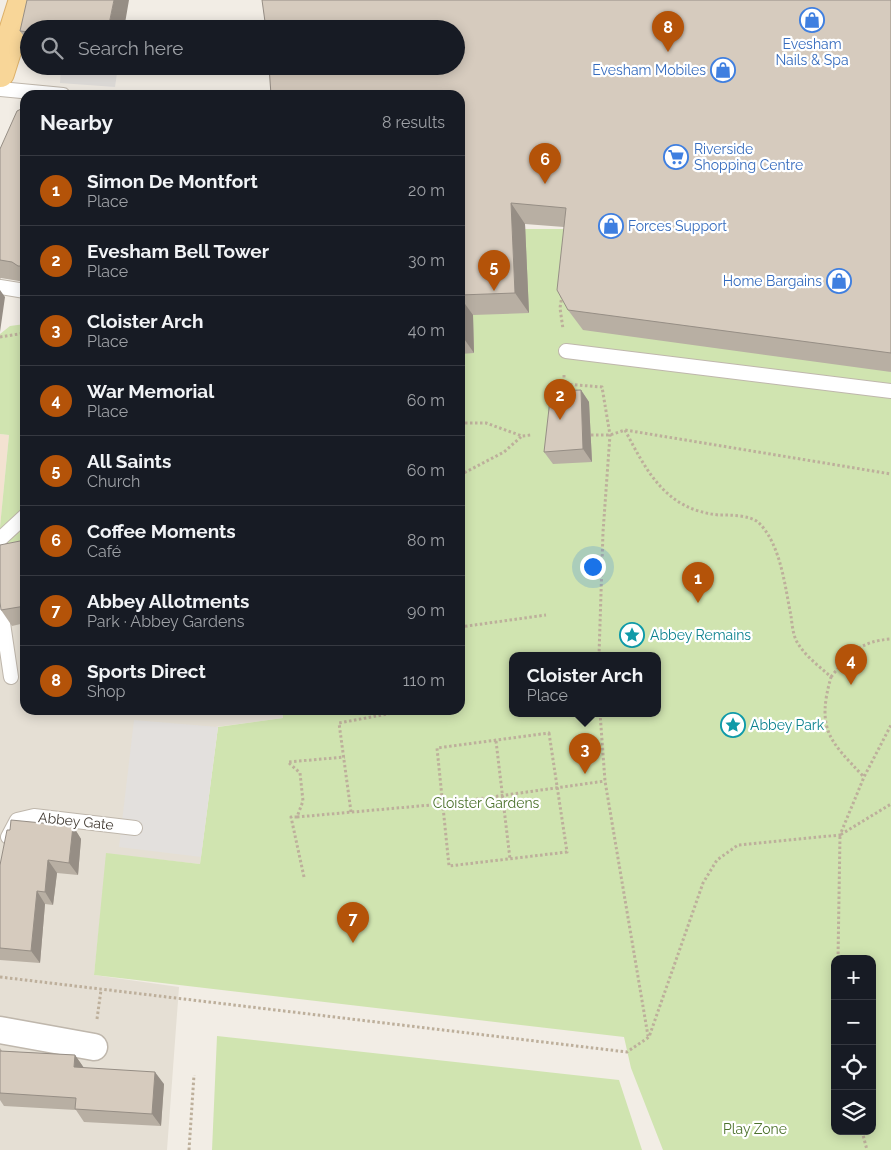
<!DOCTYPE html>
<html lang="en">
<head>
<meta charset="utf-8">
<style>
  :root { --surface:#171b24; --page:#20242c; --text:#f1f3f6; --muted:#9ea1a6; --line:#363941; --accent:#b45309 }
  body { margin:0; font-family:Raleway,sans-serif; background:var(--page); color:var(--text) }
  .controls { position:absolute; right:15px; bottom:15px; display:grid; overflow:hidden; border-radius:10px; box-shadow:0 2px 12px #0003 }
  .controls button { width:45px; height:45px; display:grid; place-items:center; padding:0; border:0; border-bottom:1px solid var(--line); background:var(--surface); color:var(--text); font:25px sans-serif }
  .you { position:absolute; left:592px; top:566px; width:18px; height:18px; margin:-12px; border:4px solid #fff; border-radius:50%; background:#1a73e8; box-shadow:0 0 0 8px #1a73e833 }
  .badge { display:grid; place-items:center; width:32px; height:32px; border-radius:50%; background:var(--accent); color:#fff; font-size:16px; font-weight:700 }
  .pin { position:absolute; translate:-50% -41px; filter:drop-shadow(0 1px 2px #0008) }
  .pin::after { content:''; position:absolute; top:26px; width:18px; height:15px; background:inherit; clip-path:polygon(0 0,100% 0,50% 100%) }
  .popup { position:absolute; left:509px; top:652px; width:152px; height:65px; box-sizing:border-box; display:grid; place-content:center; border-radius:10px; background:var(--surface); filter:drop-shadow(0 1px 4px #0005); font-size:16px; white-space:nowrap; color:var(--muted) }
  .popup b { font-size:19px; color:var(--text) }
  .popup::after { content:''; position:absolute; left:50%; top:100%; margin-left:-10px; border:10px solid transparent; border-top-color:var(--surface) }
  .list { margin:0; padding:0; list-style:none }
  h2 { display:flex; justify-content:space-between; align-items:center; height:65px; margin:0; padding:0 20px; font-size:21px }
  h2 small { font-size:16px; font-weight:400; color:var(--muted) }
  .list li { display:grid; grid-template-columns:32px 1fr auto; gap:15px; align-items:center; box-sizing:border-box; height:70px; padding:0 20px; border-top:1px solid var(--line) }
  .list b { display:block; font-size:19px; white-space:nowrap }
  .list p { margin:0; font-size:16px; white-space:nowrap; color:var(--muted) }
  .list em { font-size:16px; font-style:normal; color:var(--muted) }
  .icon { flex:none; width:28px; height:28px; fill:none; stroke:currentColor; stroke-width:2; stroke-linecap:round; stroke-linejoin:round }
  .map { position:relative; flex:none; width:891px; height:1150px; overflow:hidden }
  .search { position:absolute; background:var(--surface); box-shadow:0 2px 12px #0003; left:20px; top:20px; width:445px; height:55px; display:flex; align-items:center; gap:12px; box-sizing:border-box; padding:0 18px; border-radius:28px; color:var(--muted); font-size:19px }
  .panel { position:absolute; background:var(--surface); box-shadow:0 2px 12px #0003; left:20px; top:90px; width:445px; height:625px; border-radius:15px }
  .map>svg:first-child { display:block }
  .residential { fill:#e5dfd4 }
  .commercial { fill:#f3e2d1 }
  .green { fill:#d0e4b0; fill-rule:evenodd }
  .parking { fill:#e3e0dd }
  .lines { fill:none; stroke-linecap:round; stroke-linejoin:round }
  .lane-casing { stroke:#bfb7ac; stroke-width:16 }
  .street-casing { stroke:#bfb7ac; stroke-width:29 }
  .primary-casing { stroke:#ddb169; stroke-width:30 }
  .path { stroke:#bdaf9b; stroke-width:3; stroke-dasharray:2.5 2.5; stroke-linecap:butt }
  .lane { stroke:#fff; stroke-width:14 }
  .street { stroke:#fff; stroke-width:26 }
  .primary { stroke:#f8d698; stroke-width:28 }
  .wall { fill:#b8afa3 }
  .shaded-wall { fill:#968e85 }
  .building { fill:#d6cbbe; stroke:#968e85 }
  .labels { text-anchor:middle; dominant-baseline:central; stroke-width:4.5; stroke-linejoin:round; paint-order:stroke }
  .shop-label { font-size:14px; fill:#366cbe; stroke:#fff; text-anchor:end }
  .culture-label { font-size:14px; fill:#0d838f; stroke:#fff; text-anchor:start }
  .park-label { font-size:14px; fill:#4c722c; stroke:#fff }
  .street-label { font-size:14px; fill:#443d35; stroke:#fff }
</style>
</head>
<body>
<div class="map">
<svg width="891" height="1150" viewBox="0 0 891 1150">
  <rect width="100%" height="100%" fill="#f2ede5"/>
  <path class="residential" d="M25 550V710H282L283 718 216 727 200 864 107 854 94 975 179 987 167 1150H0V554Z"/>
  <path class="commercial" d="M0 434 9 435 0 527Z"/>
  <path class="green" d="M508 229H580L891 372V1150H663L631 1068 624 1037 94 975 106 853 200 864 218 727 283 718 282 710H460V354L473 315ZM512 655H658V713H512ZM835 959H872V1131H835Z
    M25 324V550L0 554V527L9 435 0 434V334L10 326Z
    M217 1036 619 1080 642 1150H212Z"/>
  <path class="parking" d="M61 66H118L115 87 60 83Z
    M134 720 218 727 201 857 119 847Z"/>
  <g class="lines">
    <defs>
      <path id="lane" d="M0 89 63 95
        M0 287 25 291
        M566 351 891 391
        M0 539 25 516
        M0 603 11 677
        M8 837 17 820 34 816 135 828"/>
      <path id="street" d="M0 1030 94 1047"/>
      <path id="primary" d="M0 73 23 0"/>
    </defs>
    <use href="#lane" class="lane-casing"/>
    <use href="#street" class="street-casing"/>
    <use href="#primary" class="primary-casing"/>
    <path class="path" d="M562 295 560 308 563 329
      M0 337 25 333
      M564 375V384L602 387 610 435 603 532 599 655
      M460 423H486L522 436 531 435
      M625 430C647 472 666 510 719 515 730 515 751 515 759 523 781 545 785 587 791 616 792 624 793 635 797 642 805 656 819 666 831 677 816 730 830 741 864 777
      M591 435H610L625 430 891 474
      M460 475 504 452 522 436
      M460 627 546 615
      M831 677C849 654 860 641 891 639
      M600 713 605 781 648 1036
      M549 733 567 852 449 866 437 748Z
      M496 741 510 859
      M351 812 339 723 409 710
      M297 817 442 804 605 781
      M304 877 291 817H297L303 801 300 773 288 762 345 757
      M838 959 840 835 891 804
      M0 977 627 1052 649 1037 703 883 717 860 738 845 840 835 864 777 891 725
      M97 1019 101 990
      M862 1131 867 1150
      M189 1150 194 1075"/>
    <use href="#lane" class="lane"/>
    <use href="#street" class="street"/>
    <use href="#primary" class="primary"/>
  </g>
  <path class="wall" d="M891 0V372L583 330 568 310 564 227 525 224 529 313 473 315 474 353 460 354V95Z
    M20 31 29 32V43Z
    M25 107V282L1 278 0 279V149Z
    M581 390 589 402 592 462 553 464 544 452Z
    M25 540V623L12 626 1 610Z
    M73 826 81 839 78 875 57 873 53 905 45 904 40 963 0 960V865L10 830Z
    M0 1048 2 1051 75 1055 84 1068 164 1084 161 1126 84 1122 76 1110 4 1106 0 1100Z"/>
  <path class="shaded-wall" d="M114 0H129L124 29H108Z
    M511 203 525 224 529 313 515 293Z
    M0 290 5 297 0 332Z
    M460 297 473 315 474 353 460 333Z
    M581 390 589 402 592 462 583 449Z
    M73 826 81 839 78 875 69 863Z
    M48 860 57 873 53 905 45 892Z
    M37 891 45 904 40 963 31 951Z
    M75 1055 84 1068 74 1067Z
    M155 1072 164 1084 161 1126 152 1114Z"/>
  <path class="building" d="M27 0H114L108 29H29V32L20 31Z
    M262 0H891V353L568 310 557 290 566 208 511 203 515 293 460 295V95H271L269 66H456V29H266Z
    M25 107V266H18L12 262 0 260V149L17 111Z
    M581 390 583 449 544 452 551 391Z
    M25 540V606L1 610 0 602V545Z
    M11 820 73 826 69 863 48 860 45 892 37 891 31 951 0 948V865L7 830H10Z
    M0 1051 75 1055 74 1067 155 1072 152 1114 75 1109 76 1098 0 1093Z"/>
  <defs>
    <symbol id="shop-ring" viewBox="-11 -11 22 22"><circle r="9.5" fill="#fff" stroke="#3f7fe0" stroke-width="1.5"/><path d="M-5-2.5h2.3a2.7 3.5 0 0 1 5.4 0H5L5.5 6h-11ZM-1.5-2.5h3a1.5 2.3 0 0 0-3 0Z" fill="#3f7fe0"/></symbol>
    <symbol id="supermarket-ring" viewBox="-11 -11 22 22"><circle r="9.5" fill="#fff" stroke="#3f7fe0" stroke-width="1.5"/><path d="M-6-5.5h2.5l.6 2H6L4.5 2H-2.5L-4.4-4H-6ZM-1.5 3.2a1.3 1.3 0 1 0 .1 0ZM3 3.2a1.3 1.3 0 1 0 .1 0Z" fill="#3f7fe0"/></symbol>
    <symbol id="sight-ring" viewBox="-11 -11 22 22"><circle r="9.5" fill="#fff" stroke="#0f9aa8" stroke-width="1.5"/><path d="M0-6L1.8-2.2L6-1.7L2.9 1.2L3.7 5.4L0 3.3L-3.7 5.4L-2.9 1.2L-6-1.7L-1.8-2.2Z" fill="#0f9aa8"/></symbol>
  </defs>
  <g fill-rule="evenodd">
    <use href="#shop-ring" x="798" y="6" width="28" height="28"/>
    <use href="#shop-ring" x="709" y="56" width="28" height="28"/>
    <use href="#supermarket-ring" x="662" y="143" width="28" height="28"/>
    <use href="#shop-ring" x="597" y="212" width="28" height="28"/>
    <use href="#shop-ring" x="825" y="267" width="28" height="28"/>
    <use href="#sight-ring" x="618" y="621" width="28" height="28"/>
    <use href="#sight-ring" x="719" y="711" width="28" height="28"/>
  </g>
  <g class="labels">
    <g class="shop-label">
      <text x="812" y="44" text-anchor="middle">Evesham<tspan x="812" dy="16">Nails &amp; Spa</tspan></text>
      <text x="706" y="70">Evesham Mobiles</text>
      <text x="694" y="149" text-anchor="start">Riverside<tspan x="694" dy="16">Shopping Centre</tspan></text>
      <text x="628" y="226" text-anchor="start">Forces Support</text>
      <text x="822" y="281">Home Bargains</text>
    </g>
    <g class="culture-label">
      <text x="650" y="635">Abbey Remains</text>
      <text x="750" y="725">Abbey Park</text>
    </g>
    <g class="park-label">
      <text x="486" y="803">Cloister Gardens</text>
      <text x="755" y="1129">Play Zone</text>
    </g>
    <g class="street-label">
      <text transform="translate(76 821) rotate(6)">Abbey Gate</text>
    </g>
  </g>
</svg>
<div class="controls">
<button>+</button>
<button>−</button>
<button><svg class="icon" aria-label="locate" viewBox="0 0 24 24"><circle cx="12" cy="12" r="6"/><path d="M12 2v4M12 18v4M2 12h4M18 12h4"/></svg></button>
<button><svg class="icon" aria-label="layers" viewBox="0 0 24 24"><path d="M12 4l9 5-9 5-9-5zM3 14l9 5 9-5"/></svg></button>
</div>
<div class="you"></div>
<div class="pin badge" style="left:698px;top:603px">1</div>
<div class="pin badge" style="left:560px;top:420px">2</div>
<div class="pin badge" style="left:585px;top:774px">3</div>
<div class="popup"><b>Cloister Arch</b>Place</div>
<div class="pin badge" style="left:851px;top:685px">4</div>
<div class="pin badge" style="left:494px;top:291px">5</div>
<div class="pin badge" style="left:545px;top:184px">6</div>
<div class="pin badge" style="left:353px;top:943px">7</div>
<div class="pin badge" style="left:668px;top:52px">8</div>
<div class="search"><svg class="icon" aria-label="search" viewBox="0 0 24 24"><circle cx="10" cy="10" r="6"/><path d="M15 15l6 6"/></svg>Search here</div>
<section class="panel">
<h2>Nearby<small>8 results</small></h2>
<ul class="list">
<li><span class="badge">1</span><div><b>Simon De Montfort</b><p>Place</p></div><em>20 m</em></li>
<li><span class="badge">2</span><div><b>Evesham Bell Tower</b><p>Place</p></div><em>30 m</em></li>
<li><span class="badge">3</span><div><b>Cloister Arch</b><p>Place</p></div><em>40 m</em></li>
<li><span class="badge">4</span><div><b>War Memorial</b><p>Place</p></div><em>60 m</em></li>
<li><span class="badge">5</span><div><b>All Saints</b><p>Church</p></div><em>60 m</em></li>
<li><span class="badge">6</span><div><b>Coffee Moments</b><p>Café</p></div><em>80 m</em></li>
<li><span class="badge">7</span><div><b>Abbey Allotments</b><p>Park · Abbey Gardens</p></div><em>90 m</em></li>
<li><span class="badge">8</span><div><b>Sports Direct</b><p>Shop</p></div><em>110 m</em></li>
</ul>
</section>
</div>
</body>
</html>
